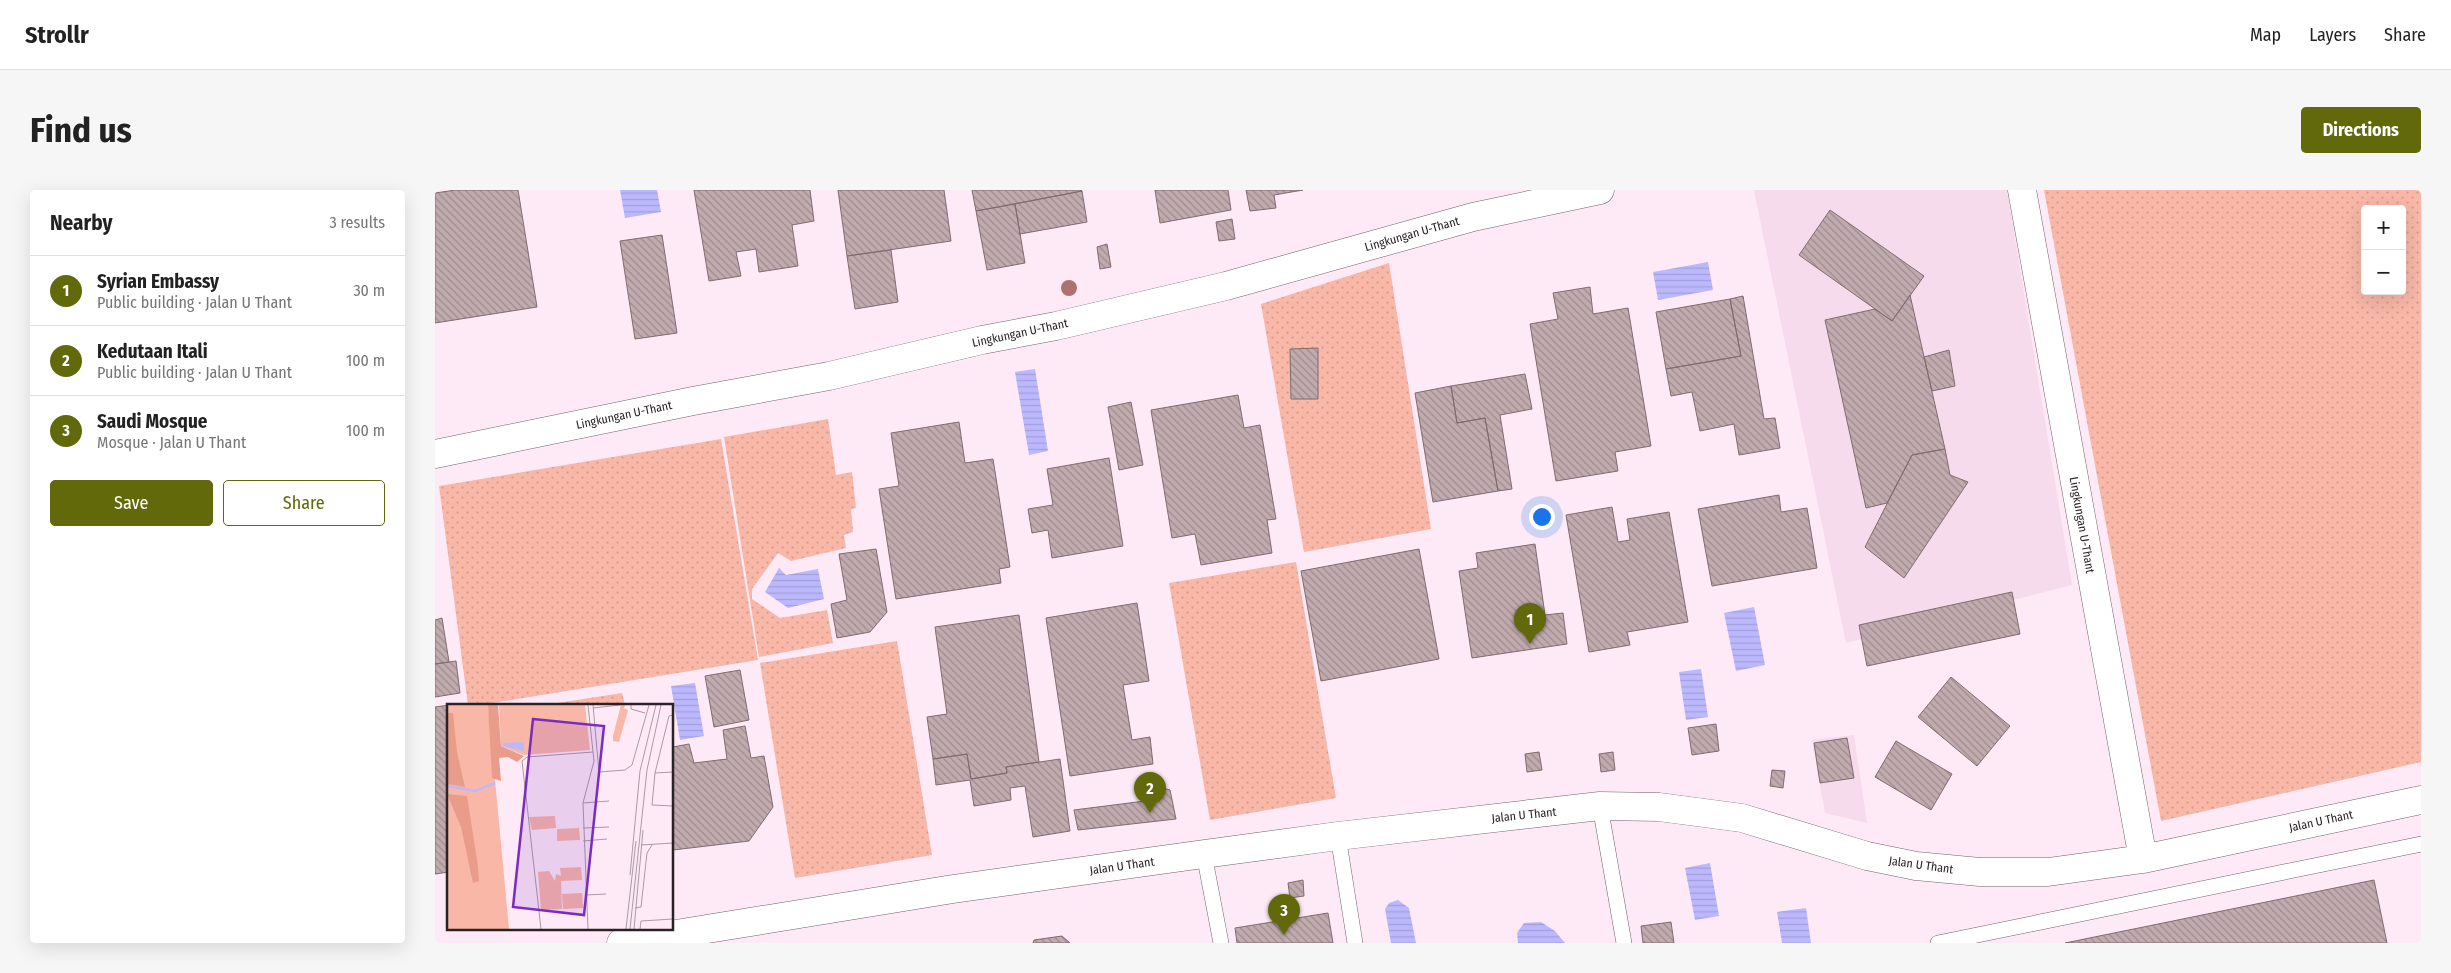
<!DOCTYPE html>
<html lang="en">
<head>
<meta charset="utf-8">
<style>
  :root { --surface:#fff; --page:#f6f6f6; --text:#222; --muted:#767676; --line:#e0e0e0; --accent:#62690a }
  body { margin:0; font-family:"Fira Sans Condensed",sans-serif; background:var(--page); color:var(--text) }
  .controls { position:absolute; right:15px; top:15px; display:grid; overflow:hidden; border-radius:5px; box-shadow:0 5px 20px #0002 }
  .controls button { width:45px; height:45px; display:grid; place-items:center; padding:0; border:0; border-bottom:1px solid var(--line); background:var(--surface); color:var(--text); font:25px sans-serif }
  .you { position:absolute; left:1106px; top:326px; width:18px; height:18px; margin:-12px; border:4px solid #fff; border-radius:50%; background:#1a73e8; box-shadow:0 0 0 8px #1a73e833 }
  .badge { display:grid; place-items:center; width:32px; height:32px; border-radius:50%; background:var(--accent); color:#fff; font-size:16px; font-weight:700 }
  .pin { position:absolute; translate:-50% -41px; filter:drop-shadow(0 1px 2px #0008) }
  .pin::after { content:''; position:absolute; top:26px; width:18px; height:15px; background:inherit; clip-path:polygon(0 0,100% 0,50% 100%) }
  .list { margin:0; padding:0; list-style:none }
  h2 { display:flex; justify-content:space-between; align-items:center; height:65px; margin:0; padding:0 20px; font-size:21px }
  h2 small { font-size:16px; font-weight:400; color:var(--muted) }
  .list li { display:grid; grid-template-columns:32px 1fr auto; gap:15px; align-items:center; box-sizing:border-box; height:70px; padding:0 20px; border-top:1px solid var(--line) }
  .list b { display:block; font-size:19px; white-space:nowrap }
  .list p { margin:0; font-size:16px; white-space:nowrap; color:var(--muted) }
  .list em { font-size:16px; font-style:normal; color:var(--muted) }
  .actions { display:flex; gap:10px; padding:15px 20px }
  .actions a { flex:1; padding:11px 0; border:1px solid var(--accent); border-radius:5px; text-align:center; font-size:18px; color:var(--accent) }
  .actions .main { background:var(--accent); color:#fff }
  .map { position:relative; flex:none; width:1986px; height:753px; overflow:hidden; border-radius:5px }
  header { display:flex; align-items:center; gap:30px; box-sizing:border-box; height:70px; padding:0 25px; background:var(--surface); border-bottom:1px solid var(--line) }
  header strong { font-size:24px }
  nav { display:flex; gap:28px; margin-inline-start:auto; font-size:18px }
  .intro { display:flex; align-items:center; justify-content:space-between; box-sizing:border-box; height:120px; padding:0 30px }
  h1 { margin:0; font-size:35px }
  .button { padding:12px 22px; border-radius:5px; background:var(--accent); color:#fff; font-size:18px; font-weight:700 }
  main { display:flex; gap:30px; padding:0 30px }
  aside { flex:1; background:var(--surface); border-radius:5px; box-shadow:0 5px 20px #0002 }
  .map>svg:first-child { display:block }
  .built { fill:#f5dbeb }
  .grass { fill:url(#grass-dots); fill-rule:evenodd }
  .water { fill:url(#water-rules) }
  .building { fill:url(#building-back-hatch); stroke:#806b6e }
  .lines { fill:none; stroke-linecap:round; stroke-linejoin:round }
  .lane-casing { stroke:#71616b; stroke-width:16 }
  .street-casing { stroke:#71616b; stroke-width:29 }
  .lane { stroke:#fff; stroke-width:15 }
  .street { stroke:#fff; stroke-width:28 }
  .tree { fill:#ad726f }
  .labels { text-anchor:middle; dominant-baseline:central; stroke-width:5; stroke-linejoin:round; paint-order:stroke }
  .street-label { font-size:12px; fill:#292226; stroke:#fefefe }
  .inset-river { fill:none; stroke:#bcb8fe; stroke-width:2.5 }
  .inset-road { fill:none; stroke:#a99aa3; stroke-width:1 }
  .view { fill:#7b2cbf; fill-opacity:0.15; stroke:#7b2cbf; stroke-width:2.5 }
  .inset-edge { fill:none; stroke:#292226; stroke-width:2.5 }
</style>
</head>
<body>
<header>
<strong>Strollr</strong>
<nav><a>Map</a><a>Layers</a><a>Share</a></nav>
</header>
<div class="intro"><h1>Find us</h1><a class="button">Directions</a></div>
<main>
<aside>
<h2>Nearby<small>3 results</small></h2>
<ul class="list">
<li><span class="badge">1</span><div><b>Syrian Embassy</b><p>Public building · Jalan U Thant</p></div><em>30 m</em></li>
<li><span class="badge">2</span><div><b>Kedutaan Itali</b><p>Public building · Jalan U Thant</p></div><em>100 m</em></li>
<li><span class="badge">3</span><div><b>Saudi Mosque</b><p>Mosque · Jalan U Thant</p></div><em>100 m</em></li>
</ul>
<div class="actions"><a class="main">Save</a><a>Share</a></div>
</aside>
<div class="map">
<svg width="1986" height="753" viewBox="0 0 1986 753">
  <defs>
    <pattern id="grass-dots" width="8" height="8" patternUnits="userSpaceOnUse" patternTransform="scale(1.25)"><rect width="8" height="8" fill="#f8b7a7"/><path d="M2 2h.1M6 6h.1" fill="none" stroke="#d59d90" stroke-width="1.8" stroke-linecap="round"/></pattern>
    <pattern id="water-rules" width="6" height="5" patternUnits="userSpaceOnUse" patternTransform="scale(1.25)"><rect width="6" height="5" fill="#bcb8fe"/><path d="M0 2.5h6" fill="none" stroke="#a29eda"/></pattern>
    <pattern id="building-back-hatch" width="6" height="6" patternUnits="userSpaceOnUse" patternTransform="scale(1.25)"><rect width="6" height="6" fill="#c1abae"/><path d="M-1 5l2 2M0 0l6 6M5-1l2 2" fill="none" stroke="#9d8b8d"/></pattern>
  </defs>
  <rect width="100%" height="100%" fill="#feeaf6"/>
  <path class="built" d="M1319 0H1572L1637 395 1411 453Z
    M1419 545 1432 633 1390 623 1377 550Z"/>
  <path class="grass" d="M1609 0H1986V572L1726 631ZM1930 19H1967V101H1930Z
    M954 73 996 339 869 362 826 114Z
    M393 229 401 285 417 282 421 318 416 319 418 342 409 345 411 358 356 371 343 363 317 399V409L345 428 392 420 398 453 324 467 289 247Z
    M286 249 323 470 45 515H33L4 296Z
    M861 372 901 608 775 630 734 393Z
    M462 451 497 665 360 688 325 473Z
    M187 503 190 515H109Z"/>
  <path class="water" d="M185 0H222L226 22 190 28Z
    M1273 72 1278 100 1223 110 1218 82Z
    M600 179 613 261 594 265 580 182Z
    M344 378 351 385 383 379 389 409 353 418 330 402Z
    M1319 417 1330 475 1301 481 1289 423Z
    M1266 479 1273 527 1251 530 1244 482Z
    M260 493 269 546 245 550 236 496Z
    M1275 673 1284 726 1260 730 1250 678Z
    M963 710 974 718 981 753H956L950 719 954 713Z
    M1371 718 1376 753H1347L1342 722Z
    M1106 732 1120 741 1130 753H1083L1082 743 1089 733Z"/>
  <path class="building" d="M21 0H83L102 117 0 133V3Z
    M259 0H375L379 31 357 35 363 76 324 82 321 59 301 62 306 86 274 91Z
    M403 0H509L516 51 412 66Z
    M537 0H646L647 1 541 21Z
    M720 0H793L796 20 725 33Z
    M811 0H868L839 5 841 18 815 21Z
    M647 1 652 32 585 44 580 14Z
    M580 14 590 73 552 80 541 21Z
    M1395 20 1489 86 1457 131 1364 65Z
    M797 29 800 49 784 51 781 32Z
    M227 45 242 143 200 149 185 51Z
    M672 54 676 77 665 79 662 57Z
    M456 60 463 112 420 119 412 66Z
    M1155 97 1158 124 1193 118 1216 256 1180 262 1183 281 1121 291 1095 134 1123 129 1118 103Z
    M1475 105 1510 259 1477 265 1452 313 1431 318 1390 130 1440 119 1457 131Z
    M1308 106 1329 229 1340 228 1345 258 1304 265 1299 234 1265 241 1257 202 1236 206 1231 179 1306 166 1295 109Z
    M1295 109 1306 166 1231 179 1221 122Z
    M883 158V209H856L855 159Z
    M1514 160 1520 196 1497 201 1489 167Z
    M1090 184 1097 219 1065 225 1077 299 1063 301 1050 228 1022 233 1016 196Z
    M1016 196 1022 233 1050 228 1063 301 998 312 980 203Z
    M803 205 809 238 825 235 841 329 832 330 837 363 766 375 760 344 737 348 716 220Z
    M696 212 708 275 684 280 673 217Z
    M524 232 530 273 558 269 575 377 564 379 566 393 461 409 444 299 464 296 456 243Z
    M1510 259 1515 285 1533 292 1469 388 1430 357 1477 265Z
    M674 268 688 356 617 368 613 340 597 343 593 319 618 315 612 279Z
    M1344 305 1346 322 1372 318 1382 378 1277 396 1263 319Z
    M1177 317 1183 352 1195 350 1192 329 1234 322 1253 432 1192 442 1195 455 1154 462 1131 325Z
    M1100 354 1110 425 1128 423 1132 454 1037 468 1024 381 1043 378 1041 363Z
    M441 359 452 422 435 442 402 448 396 414 412 410 404 364Z
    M984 359 1004 469 886 491 866 381Z
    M1577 402 1585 444 1432 476 1424 435Z
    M702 413 714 491 688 495 697 550 715 547 718 574 635 586 611 428Z
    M584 425 604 572 571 577 572 583 536 589 532 564 498 569 492 527 512 524 500 437Z
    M7 428 14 472 0 474V430Z
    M21 471 25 503 0 507V474Z
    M305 480 314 530 279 537 270 486Z
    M1516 487 1575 536 1542 576 1483 527Z
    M22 514 14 516V682L0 684V517Z
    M1281 534 1284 561 1257 565 1253 538Z
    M310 536 316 568 329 566 338 617 314 651 238 660V557L254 554 259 573 292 569 288 540Z
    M1412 548 1419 588 1385 593 1379 553Z
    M1461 551 1517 584 1496 620 1440 587Z
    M1104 562 1107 580 1092 582 1090 564Z
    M1178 562 1180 580 1166 582 1164 564Z
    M532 564 536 589 572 583 571 577 625 569 635 641 598 647 590 596 575 598 576 610 539 616 535 590 501 595 498 569Z
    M1337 580 1350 581 1348 598 1335 596Z
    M720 596 735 600 741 629 643 640 639 620 710 611Z
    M868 690 869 706 855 708 853 693Z
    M1939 690 1952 753H1630Z
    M893 723 898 753H802L800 738Z
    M1236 732 1239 753H1208L1206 736Z
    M627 746 635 753H598L599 750Z"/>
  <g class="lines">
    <defs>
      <path id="lane" d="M1165 616 1189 753
        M903 646 920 753
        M769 664 786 753
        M1503 753 1986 654"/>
      <path id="street" d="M1587 0 1708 669
        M0 264 258 211 394 186 547 150 621 136 791 96 1038 27 1165 0
        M186 753 518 699 769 664 903 646 1165 616 1224 617 1307 628 1432 666 1481 676 1545 682H1613L1708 669 1986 610"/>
    </defs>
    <use href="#lane" class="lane-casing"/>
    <use href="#street" class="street-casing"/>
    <use href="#lane" class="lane"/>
    <use href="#street" class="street"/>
  </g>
  <circle class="tree" cx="634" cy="98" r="8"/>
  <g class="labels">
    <g class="street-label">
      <text transform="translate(977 44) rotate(-16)">Lingkungan U-Thant</text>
      <text transform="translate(585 143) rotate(-12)">Lingkungan U-Thant</text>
      <text transform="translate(189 225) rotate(-12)">Lingkungan U-Thant</text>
      <text transform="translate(1647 335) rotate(80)">Lingkungan U-Thant</text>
      <text transform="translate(1089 625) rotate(-6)">Jalan U Thant</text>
      <text transform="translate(1886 631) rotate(-12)">Jalan U Thant</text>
      <text transform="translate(1486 675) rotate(8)">Jalan U Thant</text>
      <text transform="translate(687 676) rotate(-8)">Jalan U Thant</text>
    </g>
  </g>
  <g transform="translate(12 514)">
    <rect width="226" height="226" fill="#feeaf6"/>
    <path d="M0 1H41L62 225H0ZM52 1H138L143 46 77 51 54 42ZM108 112 109 124 85 126 82 113ZM132 124 133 136 110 137V125ZM134 163 135 176 114 177 115 205 94 206 91 168 102 167 108 177 109 170 114 172 113 164ZM135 189 136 204 116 205 115 190Z" fill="#f8b7a7"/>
    <path d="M41 1H51L54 42 77 52 70 58 61 53 52 54 54 77 45 74ZM0 9H6L10 48 18 83 0 80ZM0 90 20 92 31 162 32 177 26 179 14 123Z" fill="#ea9c8a"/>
    <path d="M174 1H178L177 4 181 6 172 38 166 37V32Z" fill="#f8b7a7"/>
    <path d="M77 38V47L55 42 56 39Z" fill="#bcb8fe"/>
    <path class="inset-river" d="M0 82 28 87 48 79"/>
    <path class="inset-road" d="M146 1 152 68 178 66 185 61 202 1M184 1V5L198 9M146 4 173 1M226 11 222 12 208 69 205 101 226 102M208 69 226 68M136 99 162 97M136 124 162 123M136 137 160 135M194 141 226 139M183 171 193 67 209 1M139 191 159 190M188 204 194 203 200 149 205 141M94 225 75 57 80 53 146 48M141 225 136 99 147 57 141 1M179 225 189 137M183 225 200 66 214 1M187 225 196 126M193 225 194 217 226 215"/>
    <path class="view" d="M86 15 157 22 137 211 66 203Z"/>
    <rect width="226" height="226" class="inset-edge"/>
  </g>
</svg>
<div class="controls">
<button>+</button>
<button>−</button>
</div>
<div class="you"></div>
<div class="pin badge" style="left:1095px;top:454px">1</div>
<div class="pin badge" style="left:715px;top:623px">2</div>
<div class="pin badge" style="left:849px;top:745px">3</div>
</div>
</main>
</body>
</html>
